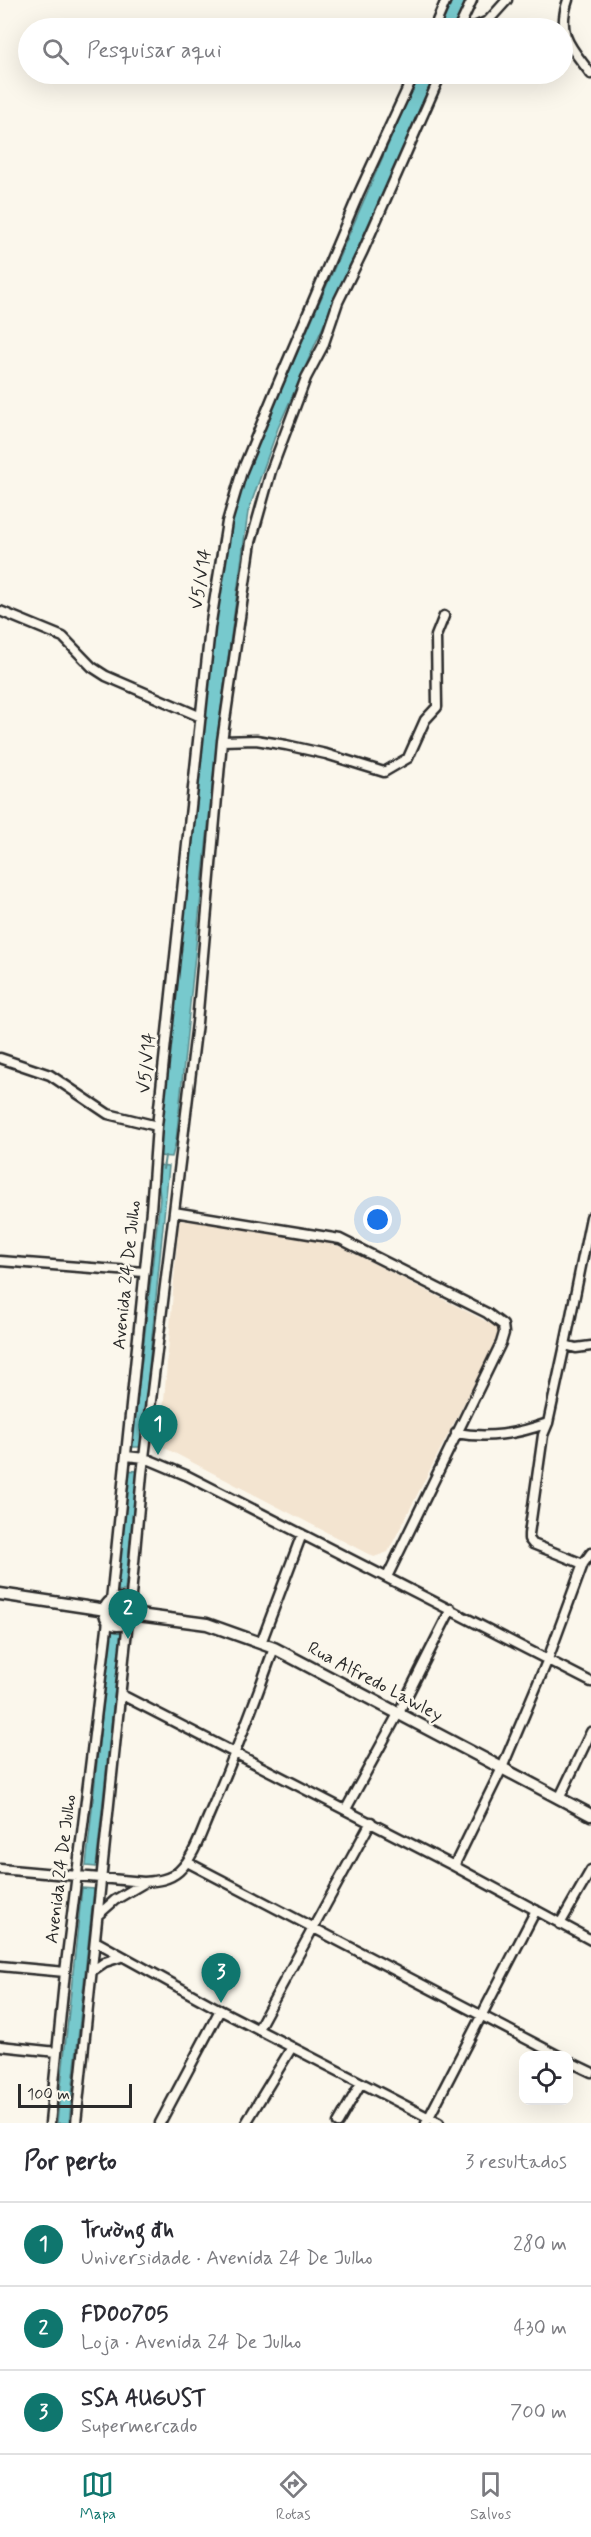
<!DOCTYPE html>
<html lang="pt">
<head>
<meta charset="utf-8">
<style>
  :root { --surface:#fff; --page:#f2f2f3; --text:#2b2b33; --muted:#7c7c81; --line:#e1e1e2; --accent:#0f766e }
  body { margin:0; font-family:Mynerve,sans-serif; background:var(--page); color:var(--text) }
  .controls { position:absolute; right:18px; bottom:18px; display:grid; overflow:hidden; border-radius:12px; box-shadow:0 6px 24px #0002 }
  .controls button { width:54px; height:54px; display:grid; place-items:center; padding:0; border:0; border-bottom:2px solid var(--line); background:var(--surface); color:var(--text); font:30px sans-serif }
  .scale { position:absolute; left:18px; bottom:15px; width:114px; box-sizing:border-box; padding-left:6px; border:3px solid #2b2b2b; border-top:0; font-size:16px; line-height:21px; white-space:nowrap; color:#2b2b2b; -webkit-text-stroke:4px #fbf7ec; paint-order:stroke }
  .you { position:absolute; left:378px; top:1220px; width:21px; height:21px; margin:-15px; border:4px solid #fff; border-radius:50%; background:#1a73e8; box-shadow:0 0 0 9px #1a73e833 }
  .badge { display:grid; place-items:center; width:39px; height:39px; border-radius:50%; background:var(--accent); color:#fff; font-size:20px; font-weight:700 }
  .pin { position:absolute; translate:-50% -50px; filter:drop-shadow(0 2px 3px #0008) }
  .pin::after { content:''; position:absolute; top:32px; width:21px; height:18px; background:inherit; clip-path:polygon(0 0,100% 0,50% 100%) }
  .list { margin:0; padding:0; list-style:none }
  h2 { display:flex; justify-content:space-between; align-items:center; height:78px; margin:0; padding:0 24px; font-size:26px }
  h2 small { font-size:20px; font-weight:400; color:var(--muted) }
  .list li { display:grid; grid-template-columns:39px 1fr auto; gap:18px; align-items:center; box-sizing:border-box; height:84px; padding:0 24px; border-top:2px solid var(--line) }
  .list b { display:block; font-size:22px; white-space:nowrap }
  .list p { margin:0; font-size:20px; white-space:nowrap; color:var(--muted) }
  .list em { font-size:20px; font-style:normal; color:var(--muted) }
  .icon { flex:none; width:33px; height:33px; fill:none; stroke:currentColor; stroke-width:2; stroke-linecap:round; stroke-linejoin:round }
  .map { position:relative; flex:none; width:591px; height:2123px; overflow:hidden }
  .search { position:absolute; background:var(--surface); box-shadow:0 6px 24px #0002; left:18px; right:18px; top:18px; height:66px; display:flex; align-items:center; gap:15px; box-sizing:border-box; padding:0 21px; border-radius:33px; color:var(--muted); font-size:22px }
  .sheet { height:330px; background:var(--surface) }
  nav { display:flex; justify-content:space-around; align-items:center; box-sizing:border-box; height:84px; border-top:2px solid var(--line); background:var(--surface); font-size:16px; color:var(--muted) }
  nav a { display:grid; justify-items:center; gap:3px }
  nav .on { color:var(--accent) }
  .map>svg:first-child { display:block }
  .built { fill:#f3e4d0 }
  .water { fill:#77c9cd; stroke:#598a8c; stroke-width:1.5 }
  .lines { fill:none; stroke-linecap:round; stroke-linejoin:round }
  .stream { stroke:#598a8c; stroke-width:2 }
  .minor-casing { stroke:#2b2b2b; stroke-width:13 }
  .major-casing { stroke:#2b2b2b; stroke-width:15 }
  .minor { stroke:#fbf7ec; stroke-width:8 }
  .major { stroke:#fbf7ec; stroke-width:10 }
  .labels { text-anchor:middle; dominant-baseline:central; stroke-width:5; stroke-linejoin:round; paint-order:stroke }
  .street-label { font-size:18px; fill:#2b2b2b; stroke:#fbf7ec }
</style>
</head>
<body>
<div class="map">
<svg width="591" height="2123" viewBox="0 0 591 2123">
  <rect width="100%" height="100%" fill="#fbf7ec"/>
  <filter id="ink" filterUnits="userSpaceOnUse"><feTurbulence type="fractalNoise" baseFrequency=".0167" numOctaves="2"/><feDisplacementMap in="SourceGraphic" scale="12" xChannelSelector="R" yChannelSelector="G"/><feConvolveMatrix kernelMatrix="1 2 1 2 8 2 1 2 1" color-interpolation-filters="sRGB"/></filter>
  <g filter="url(#ink)">
    <path class="built" d="M179 1220 294 1234 342 1247 497 1327 500 1333 388 1552 374 1557 163 1447 162 1424Z"/>
    <path class="water" d="M452 0H468L455 28H439Z
      M419 74H435L278 428 248 512 217 739 176 1141 172 1157 158 1156 213 628 228 531 248 466Z
      M157 1165 169 1166 141 1447H132L160 1198Z
      M127 1470 137 1471 125 1591H117Z
      M111 1631 121 1632 96 1867 86 1866Z
      M82 1888 94 1889 69 2123H57Z"/>
    <g class="lines">
      <path class="stream" d="M163 1169 165 1156"/>
      <defs>
        <path id="minor" d="M568 0C556 35 571 47 591 74
          M434 28 446 0
          M459 28 472 0
          M472 28 488 21 507 0
          M0 611 63 637 92 667 106 676 201 717
          M222 741 256 740 286 745 326 754 384 772 408 758 425 720 437 707 436 636 444 616
          M0 1058 50 1075 108 1114 157 1126 151 1210 111 1601
          M157 1126 210 628 227 522 242 471 277 386 359 193 414 74
          M174 1212 340 1239 487 1313 503 1325 504 1333 501 1343 387 1577
          M0 1261 144 1272
          M565 1345 576 1348 591 1346
          M456 1433C488 1439 517 1434 548 1423
          M126 1456 145 1458 188 1476 591 1682
          M583 1564 533 1544 529 1539V1534L543 1435 548 1423 565 1345 591 1217
          M130 1607 142 1474 197 1023 222 741 251 542 271 471 306 378 323 346 338 302 363 251 441 74
          M261 1643 302 1534
          M122 1695 454 1866 591 1940
          M559 1799 591 1732
          M346 1809 398 1714 451 1609
          M187 1862 559 2056
          M454 1866 502 1768 548 1659 583 1564 591 1553
          M0 1869 144 1882C157 1881 169 1880 179 1871 194 1857 201 1833 209 1815 233 1760 254 1704 274 1648
          M98 1915 115 1900 144 1883
          M560 1924 591 1870
          M95 1941 220 2010 439 2123
          M0 1966 65 1972
          M92 1971 105 1962 121 1957
          M258 2029 371 1822
          M0 2046 57 2052
          M568 2061 591 2072
          M50 2123 65 1972 108 1620
          M76 2123 128 1620
          M160 2123 220 2010
          M246 2123 292 2047
          M338 2123 361 2083
          M426 2123 536 1910"/>
        <path id="major" d="M0 1594 106 1610
          M105 1612a13 13 0 1 1 26 0a13 13 0 1 1-26 0Z
          M131 1614 207 1624 274 1648 591 1815"/>
      </defs>
      <use href="#minor" class="minor-casing"/>
      <use href="#major" class="major-casing"/>
      <use href="#minor" class="minor"/>
      <use href="#major" class="major"/>
    </g>
  </g>
  <g class="labels">
    <g class="street-label">
      <text transform="translate(201 579) rotate(-81)">V5/V14</text>
      <text transform="translate(147 1063) rotate(-85)">V5/V14</text>
      <text transform="translate(127 1275) rotate(-84)">Avenida 24 De Julho</text>
      <text transform="translate(375 1682) rotate(28)">Rua Alfredo Lawley</text>
      <text transform="translate(61 1869) rotate(-83)">Avenida 24 De Julho</text>
    </g>
  </g>
</svg>
<div class="controls">
<button><svg class="icon" aria-label="locate" viewBox="0 0 24 24"><circle cx="12" cy="12" r="6"/><path d="M12 2v4M12 18v4M2 12h4M18 12h4"/></svg></button>
</div>
<div class="scale">100 m</div>
<div class="you"></div>
<div class="pin badge" style="left:158px;top:1455px">1</div>
<div class="pin badge" style="left:128px;top:1639px">2</div>
<div class="pin badge" style="left:221px;top:2003px">3</div>
<div class="search"><svg class="icon" aria-label="search" viewBox="0 0 24 24"><circle cx="10" cy="10" r="6"/><path d="M15 15l6 6"/></svg>Pesquisar aqui</div>
</div>
<section class="sheet">
<h2>Por perto<small>3 resultados</small></h2>
<ul class="list">
<li><span class="badge">1</span><div><b>Trường đh</b><p>Universidade · Avenida 24 De Julho</p></div><em>280 m</em></li>
<li><span class="badge">2</span><div><b>FD00705</b><p>Loja · Avenida 24 De Julho</p></div><em>430 m</em></li>
<li><span class="badge">3</span><div><b>SSA AUGUST</b><p>Supermercado</p></div><em>700 m</em></li>
</ul>
</section>
<nav>
<a class="on"><svg class="icon" aria-label="map" viewBox="0 0 24 24"><path d="M3 6l6-2 6 2 6-2v14l-6 2-6-2-6 2zM9 4v14M15 6v14"/></svg>Mapa</a>
<a><svg class="icon" aria-label="directions" viewBox="0 0 24 24"><path d="M12 3l9 9-9 9-9-9zM9 14v-3h6M13 9l2 2-2 2"/></svg>Rotas</a>
<a><svg class="icon" aria-label="saved" viewBox="0 0 24 24"><path d="M7 4h10v16l-5-4-5 4z"/></svg>Salvos</a>
</nav>
</body>
</html>
